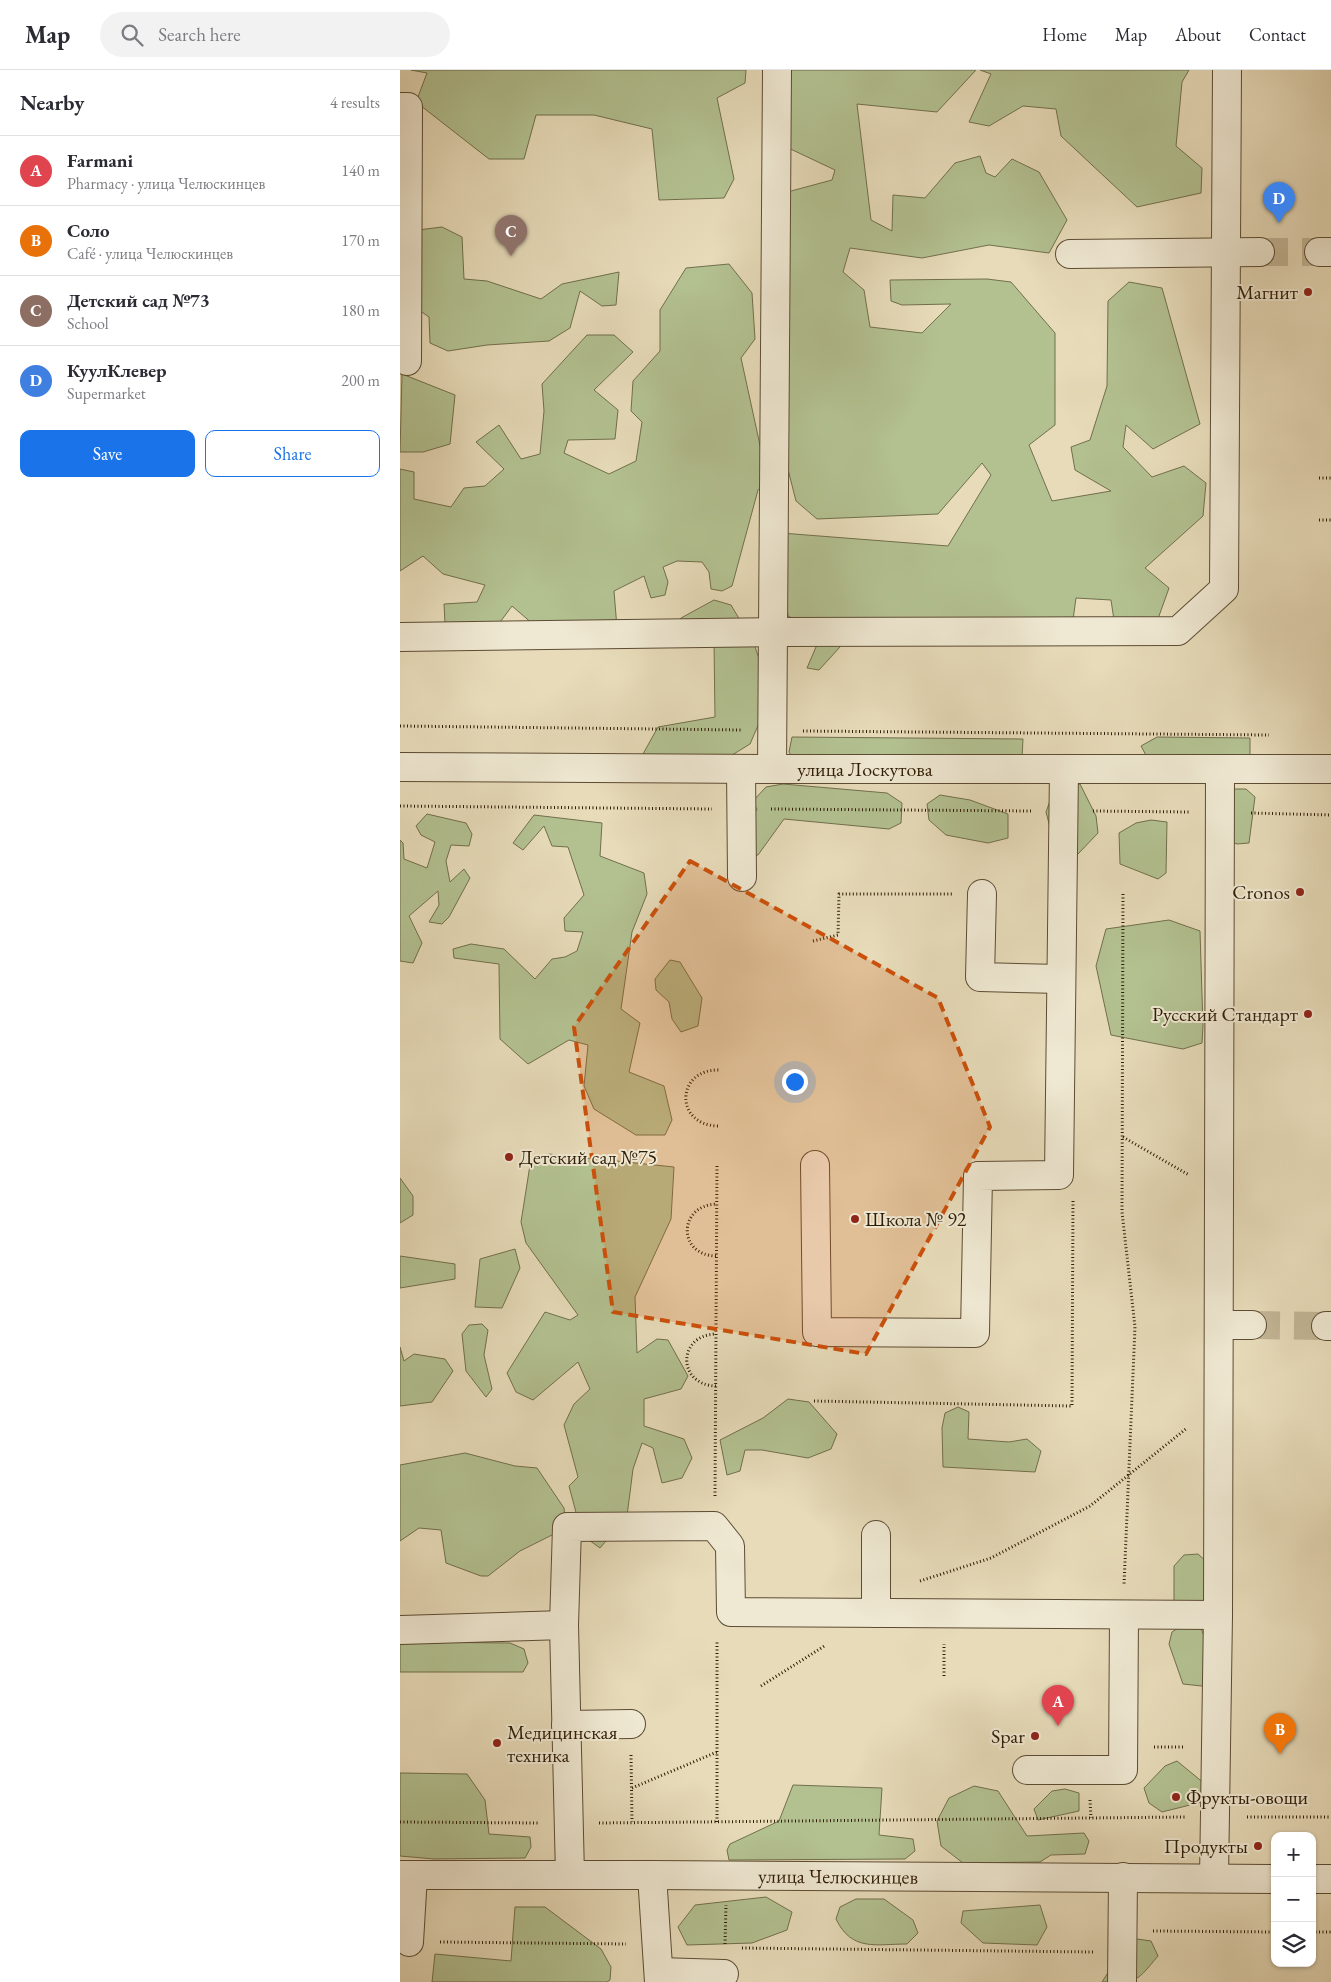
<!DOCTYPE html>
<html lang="en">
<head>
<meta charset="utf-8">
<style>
  :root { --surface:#fff; --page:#f2f2f3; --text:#2b2b33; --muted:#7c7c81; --line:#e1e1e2; --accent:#1a73e8 }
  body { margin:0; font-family:"EB Garamond",serif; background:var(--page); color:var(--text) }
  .controls { position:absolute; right:15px; bottom:15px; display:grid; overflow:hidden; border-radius:10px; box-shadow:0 1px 4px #0004 }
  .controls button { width:45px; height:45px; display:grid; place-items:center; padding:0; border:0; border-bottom:1px solid var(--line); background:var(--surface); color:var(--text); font:25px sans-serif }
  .you { position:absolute; left:394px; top:1011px; width:18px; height:18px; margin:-12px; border:4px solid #fff; border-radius:50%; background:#1a73e8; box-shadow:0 0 0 8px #1a73e833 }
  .badge { display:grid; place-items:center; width:32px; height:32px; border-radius:50%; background:var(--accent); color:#fff; font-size:16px; font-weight:700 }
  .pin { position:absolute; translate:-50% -41px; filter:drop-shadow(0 1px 2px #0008) }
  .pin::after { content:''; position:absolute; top:26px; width:18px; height:15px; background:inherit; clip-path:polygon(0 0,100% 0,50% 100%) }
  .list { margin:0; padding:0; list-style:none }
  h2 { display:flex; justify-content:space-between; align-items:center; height:65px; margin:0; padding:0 20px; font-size:21px }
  h2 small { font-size:16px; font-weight:400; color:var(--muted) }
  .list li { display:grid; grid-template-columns:32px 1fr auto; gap:15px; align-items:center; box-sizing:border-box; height:70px; padding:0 20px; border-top:1px solid var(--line) }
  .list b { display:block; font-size:19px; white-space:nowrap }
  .list p { margin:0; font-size:16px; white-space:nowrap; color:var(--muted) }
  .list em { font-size:16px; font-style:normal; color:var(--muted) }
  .actions { display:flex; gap:10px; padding:15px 20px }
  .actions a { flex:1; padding:11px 0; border:1px solid var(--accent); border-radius:10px; text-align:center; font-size:18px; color:var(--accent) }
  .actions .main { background:var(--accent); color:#fff }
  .icon { flex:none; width:28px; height:28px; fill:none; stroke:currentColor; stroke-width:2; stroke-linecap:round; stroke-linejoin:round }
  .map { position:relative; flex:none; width:931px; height:1912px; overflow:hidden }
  header { display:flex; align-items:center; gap:30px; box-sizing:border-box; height:70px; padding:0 25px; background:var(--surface); border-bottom:1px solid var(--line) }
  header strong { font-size:24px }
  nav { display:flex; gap:28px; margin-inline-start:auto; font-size:18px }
  .search { width:350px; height:45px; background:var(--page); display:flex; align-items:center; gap:12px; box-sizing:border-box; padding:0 18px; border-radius:28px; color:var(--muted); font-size:19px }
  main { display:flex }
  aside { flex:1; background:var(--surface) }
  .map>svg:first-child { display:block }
  .green { fill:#b3c191; stroke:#716f4c }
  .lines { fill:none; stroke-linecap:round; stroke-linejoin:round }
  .minor-tunnel { stroke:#c2b595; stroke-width:28; stroke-dasharray:28 14; stroke-linecap:butt }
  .minor-casing { stroke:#5d4c33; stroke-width:30 }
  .path { stroke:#2f1d06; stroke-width:3; stroke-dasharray:1 2.5; stroke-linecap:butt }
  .minor { stroke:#efe8d2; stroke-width:28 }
  .marked { fill:#cc500b; fill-opacity:0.2; stroke:#cc500b; stroke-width:4; stroke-dasharray:10 6; stroke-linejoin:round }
  .poi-dot { fill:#8f2418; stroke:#efe8d2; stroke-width:2 }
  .labels { text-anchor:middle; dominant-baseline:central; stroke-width:4; stroke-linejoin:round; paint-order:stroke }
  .poi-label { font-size:20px; fill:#2f1d06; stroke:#efe8d2; text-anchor:end }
  .street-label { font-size:20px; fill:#2f1d06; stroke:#efe8d2 }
</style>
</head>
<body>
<header>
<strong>Map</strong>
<div class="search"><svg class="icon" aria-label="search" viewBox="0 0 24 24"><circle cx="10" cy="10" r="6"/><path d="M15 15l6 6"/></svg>Search here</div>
<nav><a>Home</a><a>Map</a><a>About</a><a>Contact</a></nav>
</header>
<main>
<aside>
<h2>Nearby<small>4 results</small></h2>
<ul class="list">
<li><span class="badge" style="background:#e0444e">A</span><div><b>Farmani</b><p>Pharmacy · улица Челюскинцев</p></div><em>140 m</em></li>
<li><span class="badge" style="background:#e8710a">B</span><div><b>Соло</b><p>Café · улица Челюскинцев</p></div><em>170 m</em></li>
<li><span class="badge" style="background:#8d6e63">C</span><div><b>Детский сад №73</b><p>School</p></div><em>180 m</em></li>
<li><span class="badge" style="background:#3f7fe0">D</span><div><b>КуулКлевер</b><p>Supermarket</p></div><em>200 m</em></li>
</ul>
<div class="actions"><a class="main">Save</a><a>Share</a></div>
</aside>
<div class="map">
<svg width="931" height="1912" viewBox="0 0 931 1912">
  <rect width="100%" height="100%" fill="#e7dbb9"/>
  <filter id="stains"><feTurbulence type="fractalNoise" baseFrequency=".004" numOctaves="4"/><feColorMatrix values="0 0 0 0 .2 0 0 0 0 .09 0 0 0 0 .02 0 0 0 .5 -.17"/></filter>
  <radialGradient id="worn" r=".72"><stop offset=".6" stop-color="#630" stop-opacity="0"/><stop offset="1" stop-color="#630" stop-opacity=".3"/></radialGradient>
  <path class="green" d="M11 0H346L345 13 317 28 334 109 324 128 259 130 252 59 194 45H136L124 89H89L16 32 27 3Z
    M382 0H576L537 42 457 34 471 150 492 161 493 125 525 128 555 93 580 86 586 103 595 107 612 89 639 102 667 150 649 183 589 175 522 188 450 178 443 202 464 220 470 257 522 263 551 234 502 235 491 231 490 210 587 209 611 212 655 263V355L629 375 652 431 711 421 675 400 671 377 690 370 707 316 708 231 729 212 762 218 800 354 753 379 726 355 723 377 752 407 784 396 806 413 803 446 745 498 769 518 754 560 714 550 711 530 676 528 672 557 450 566 419 600 407 598 422 563 388 546 381 482V463L548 476 591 405 582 393 538 444 417 449 396 431 380 368V124L432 110 435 100 382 75Z
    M580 0H789L782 12 776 76 802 98 801 123 737 137 661 66 656 39 623 36 589 56 569 52 591 4Z
    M42 157 62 167 64 209 87 211 141 229 162 214 219 202 216 235 202 236 180 221 170 258 149 271 87 275 48 281 30 273 29 247 0 227 18 160Z
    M329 194 352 223 355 269 341 288 368 412 358 420 332 516 322 521 311 519 309 502 302 492 277 491 263 497 268 512 265 525 251 528 244 506 214 521 217 558 141 561 112 536 86 571H46L44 534 77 532 85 515 43 504 23 486 0 501V399L14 402V429L51 437 64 418 85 416 104 399 76 372 99 355 121 389 140 384 144 341 142 314 187 265H214L233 282 194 320 218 340 215 369 168 370 164 383 209 404 236 391 242 352 231 341 233 311 260 281V240L286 198Z
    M2 304 55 325 50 374 23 382H0Z
    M314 530 331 535 354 574 365 606 363 644 350 674 324 690 268 694 243 684 258 657 315 647 314 573 272 570 281 548Z
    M392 667 623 669 622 688 394 690 389 682Z
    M757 667 850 668V687L748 689 741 676Z
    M383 714 487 723 502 733 501 753 489 759 384 749 358 785 345 787 341 749 357 740 353 731 366 717Z
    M680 714 696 746 698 763 678 784H657L646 742 655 717Z
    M827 719H846L855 727 849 773 837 774 824 769Z
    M540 725 570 730 608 744V768L588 773 546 765 529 750 527 734Z
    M27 744 66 753 72 764 69 776 51 775 46 791 50 812 64 799 70 808 49 847 42 854 29 852 39 835 38 821 9 846 22 873 13 893 0 891V770L3 773 4 789 27 798 35 772 21 765 16 756Z
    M134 745 202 753 200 786 244 803 247 824 232 862 221 939 240 953 229 1002 264 1016 272 1050 265 1065H236L194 1039 184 1016 188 975 169 970 128 994 100 969 99 894 54 888 53 879 71 874 104 879 135 909 152 889 165 887 177 881 183 862 165 861 164 848 184 825 168 777 152 776 144 756 123 780 113 773Z
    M751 750 767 752 766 803 758 809 720 794 719 763 736 753Z
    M769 850 800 861 803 956 802 973 783 979 711 965 696 896 706 859Z
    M270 890 280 892 302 928 298 956 281 962 272 949 269 932 256 920 255 909Z
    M149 1084 274 1097 271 1149 235 1227 237 1283 257 1269 268 1270 288 1306 281 1319 244 1329V1356L284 1369 292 1388 282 1408 262 1413 253 1378 242 1373 233 1399 227 1446 200 1478 182 1465 169 1416 178 1407 164 1355 174 1334 190 1319 178 1292 133 1330 116 1322 107 1303 145 1242 170 1250 178 1245 126 1173 121 1152 130 1095Z
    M0 1108 13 1126V1145L0 1153Z
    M115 1179 120 1198 102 1238 75 1237 80 1189Z
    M0 1186 55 1194V1209L0 1218Z
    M82 1254 88 1260 84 1285 92 1319 86 1327 66 1301 62 1264 69 1255Z
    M0 1277 4 1291 14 1284 45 1289 53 1301 32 1332 0 1336Z
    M388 1329 409 1332 437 1364 431 1379 408 1388 362 1380H345L340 1401 327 1405 320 1370 363 1348Z
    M558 1337 569 1342 568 1369 609 1372 627 1369 641 1381 635 1402 543 1397 542 1358 545 1343Z
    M65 1383 115 1396 137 1398 164 1438 166 1458 120 1481 88 1506H81L46 1493 41 1460 19 1458 0 1471V1395Z
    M798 1484 808 1493 809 1532H774V1496L784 1485Z
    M784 1554 801 1558 813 1591 811 1617 783 1614 769 1574 772 1562Z
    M0 1572 110 1573 124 1579 128 1593 123 1602H0Z
    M777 1691 805 1714 802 1732 762 1742 749 1733 744 1718 765 1696Z
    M0 1703 67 1704 85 1730 89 1764 130 1767 131 1777 125 1788 34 1789 0 1786Z
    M393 1715 482 1718 479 1765 513 1769 515 1781 505 1789 329 1790 327 1780 330 1774 379 1751Z
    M574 1716 598 1721 627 1766 684 1763 689 1771 685 1784 651 1785 640 1792 563 1793 541 1776 537 1751 549 1728Z
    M665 1719 679 1723V1741L638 1750 634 1739 652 1721Z
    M366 1827 392 1842 387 1860 352 1873 287 1875 278 1857 295 1835Z
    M456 1829H484L513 1850 518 1863 507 1874C476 1874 452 1882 436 1849L440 1837Z
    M640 1835 647 1857 637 1875 583 1873 561 1853 563 1841Z
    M115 1837H145L201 1879 211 1897 210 1910 207 1912H32L35 1884 111 1891Z
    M730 1868 751 1871 758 1886C736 1912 739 1912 702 1912Z"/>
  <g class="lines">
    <path class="minor-tunnel" d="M860 182H919
      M852 1255 926 1256"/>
    <defs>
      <g id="minor">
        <path d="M0 37H8L7 291"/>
        <path d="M919 182H931"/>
        <path d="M670 184 860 182"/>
        <path d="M0 567 374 562 778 561 824 519 827 0"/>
        <path id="s1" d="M0 697 372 699H931"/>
        <path d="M341 699 342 807"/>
        <path d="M372 699 377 0"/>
        <path d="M582 824 580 907 661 909"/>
        <path d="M415 1095 417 1262 575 1263 578 1106 659 1105 664 699"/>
        <path d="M819 1255H852"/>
        <path d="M926 1256H931"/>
        <path d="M476 1543V1465"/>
        <path d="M164 1555 167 1457 314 1456 330 1476 331 1542 818 1545 820 700"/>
        <path d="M0 1560 164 1555 170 1805"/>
        <path d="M166 1655 231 1654"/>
        <path d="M627 1700H723L724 1545"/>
        <path id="s2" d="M0 1805H252L875 1809"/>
        <path d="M252 1805 259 1912"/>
        <path d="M814 1808 818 1545"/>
        <path d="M912 1809H931"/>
        <path d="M9 1872 13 1805"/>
        <path d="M259 1902 324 1904"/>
        <path d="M722 1912 723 1807"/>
      </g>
    </defs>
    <use href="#minor" class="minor-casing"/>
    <path class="path" d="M919 408H931
      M919 450H931
      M0 656 342 660
      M403 661 869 665
      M0 736 312 739
      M371 739 632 741
      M693 741 789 742
      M851 743 931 745
      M723 824 722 1142 735 1257 724 1515
      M413 871 438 865 439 824H552
      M318 1056C274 1055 276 999 319 1000
      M723 1067 789 1105
      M316 1186C277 1185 278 1135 317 1134
      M316 1316C277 1315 277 1265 316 1264
      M414 1331 672 1336 673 1131
      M315 1426 317 1094
      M520 1511 591 1488 690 1436 787 1358
      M544 1606V1574
      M361 1616 426 1575
      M754 1677H785
      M231 1685 232 1752
      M232 1718 317 1682
      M690 1730 691 1748
      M847 1747H931
      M0 1752 138 1753
      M317 1752V1570
      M199 1753 785 1747
      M753 1861 875 1862
      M912 1862H931
      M40 1872 226 1874
      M325 1874 326 1835
      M342 1878 693 1882"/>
    <use href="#minor" class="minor"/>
  </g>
  <path class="marked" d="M290 791 538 928 590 1057 466 1284 213 1242 174 957Z"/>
  <g class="poi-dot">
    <circle cx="908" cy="222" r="5"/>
    <circle cx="900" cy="822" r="5"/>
    <circle cx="908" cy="944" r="5"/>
    <circle cx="109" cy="1087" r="5"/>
    <circle cx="455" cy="1149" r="5"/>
    <circle cx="635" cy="1666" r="5"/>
    <circle cx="97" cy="1673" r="5"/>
    <circle cx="776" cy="1727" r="5"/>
    <circle cx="858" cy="1776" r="5"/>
  </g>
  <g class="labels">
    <g class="poi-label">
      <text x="898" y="222">Магнит</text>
      <text x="890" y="822">Cronos</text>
      <text x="898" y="944">Русский Стандарт</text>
      <text x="119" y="1087" text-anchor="start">Детский сад №75</text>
      <text x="465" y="1149" text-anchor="start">Школа № 92</text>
      <text x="107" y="1662" text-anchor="start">Медицинская<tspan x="107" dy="23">техника</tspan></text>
      <text x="625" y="1666">Spar</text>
      <text x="786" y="1727" text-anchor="start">Фрукты-овощи</text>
      <text x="848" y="1776">Продукты</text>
    </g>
    <g class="street-label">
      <text stroke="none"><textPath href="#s1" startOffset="465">улица Лоскутова</textPath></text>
      <text stroke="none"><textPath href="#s2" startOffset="438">улица Челюскинцев</textPath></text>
    </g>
  </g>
  <rect width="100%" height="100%" filter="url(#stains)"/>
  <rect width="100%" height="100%" fill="url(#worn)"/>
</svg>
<div class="controls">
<button>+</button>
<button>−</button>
<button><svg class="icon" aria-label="layers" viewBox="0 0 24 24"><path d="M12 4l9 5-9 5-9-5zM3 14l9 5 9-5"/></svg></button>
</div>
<div class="you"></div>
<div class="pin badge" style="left:658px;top:1656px;background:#e0444e">A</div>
<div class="pin badge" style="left:880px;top:1684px;background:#e8710a">B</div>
<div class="pin badge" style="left:111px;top:186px;background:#8d6e63">C</div>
<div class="pin badge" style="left:879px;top:153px;background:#3f7fe0">D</div>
</div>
</main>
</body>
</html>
